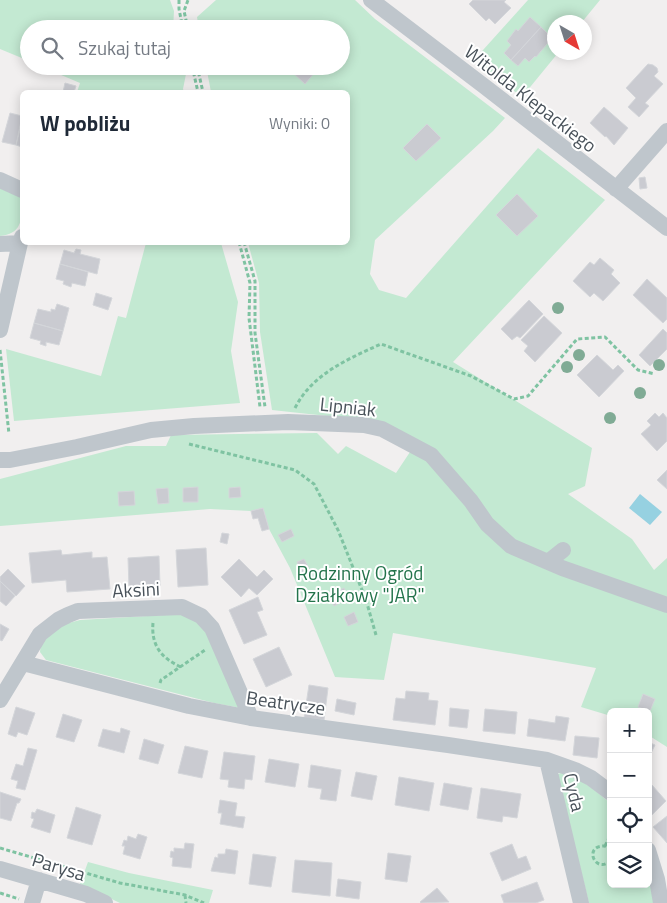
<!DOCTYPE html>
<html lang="pl">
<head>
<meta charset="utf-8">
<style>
  :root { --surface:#fff; --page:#f2f2f3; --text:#1f2937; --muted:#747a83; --line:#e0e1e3 }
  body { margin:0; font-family:"Titillium Web",sans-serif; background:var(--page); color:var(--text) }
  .controls { position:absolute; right:15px; bottom:15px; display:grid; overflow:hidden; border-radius:8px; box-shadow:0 2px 12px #0003 }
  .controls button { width:45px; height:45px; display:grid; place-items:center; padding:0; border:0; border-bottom:1px solid var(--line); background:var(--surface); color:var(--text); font:25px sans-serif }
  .compass { position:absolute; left:547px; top:15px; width:45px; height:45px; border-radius:50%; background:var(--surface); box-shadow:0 2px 12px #0003; rotate:141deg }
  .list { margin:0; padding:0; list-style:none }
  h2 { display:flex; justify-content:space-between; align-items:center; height:65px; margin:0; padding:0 20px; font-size:21px }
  h2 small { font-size:16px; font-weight:400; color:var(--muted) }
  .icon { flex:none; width:28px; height:28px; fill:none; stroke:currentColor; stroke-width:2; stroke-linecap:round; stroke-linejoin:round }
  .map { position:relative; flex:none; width:667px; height:903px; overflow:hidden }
  .search { position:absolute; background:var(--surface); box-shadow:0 2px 12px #0003; left:20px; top:20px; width:330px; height:55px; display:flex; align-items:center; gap:12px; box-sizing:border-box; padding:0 18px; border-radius:28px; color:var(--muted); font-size:19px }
  .panel { position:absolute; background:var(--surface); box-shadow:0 2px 12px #0003; left:20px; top:90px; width:330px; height:155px; border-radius:8px }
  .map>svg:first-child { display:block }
  .green { fill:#c3e9d2 }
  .water { fill:#96d1e1 }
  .building { fill:#cacbd1; stroke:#d4d6da }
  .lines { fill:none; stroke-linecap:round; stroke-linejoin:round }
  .path { stroke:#7fc3a2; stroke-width:3; stroke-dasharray:4 2.5; stroke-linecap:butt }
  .minor { stroke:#bfc6cc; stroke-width:16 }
  .tree { fill:#80ab95 }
  .labels { text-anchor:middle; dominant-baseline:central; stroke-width:4; stroke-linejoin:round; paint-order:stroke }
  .street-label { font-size:19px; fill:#49525a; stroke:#fff }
  .park-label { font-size:19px; fill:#23734b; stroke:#fff }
</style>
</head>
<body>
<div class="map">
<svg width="667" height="903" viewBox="0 0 667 903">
  <rect width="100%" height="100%" fill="#f1efef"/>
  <path class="green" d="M0 0H170L174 11 173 29H29V61L0 49Z
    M216 0H355L375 19 505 118 493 131 375 240 370 274 379 290 406 298 538 148 605 200 453 362 592 448 585 486 568 494 632 539 654 570 667 558V747L648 735V712H611V716L581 707 596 668 393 633 384 680 335 677 290 568 269 529 263 508 251 511 210 509 0 526V479L126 446H166L171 435 317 433 338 454 346 446 396 473 418 440 364 420 272 410 260 332 259 283 248 243 348 242V92H211L206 66H341V29H199L197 17Z
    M528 0H600L582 22H554V52L558 53 522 97 474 60Z
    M40 66H186L187 69 183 89 184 92H77L80 83Z
    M0 186 22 197C22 216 24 234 0 236Z
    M146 243H221L238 302 231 351 240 403 14 421 6 349 101 376 118 316 126 318Z
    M181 614 204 624 241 708 214 703 46 660 40 652 41 643 61 625 80 620Z
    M560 773C577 774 599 793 611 804V884H648V872L654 903H589L557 775Z
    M88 862 129 873 213 890 209 903H120L80 884Z"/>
  <path class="water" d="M640 494 662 512 650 525 629 508Z"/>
  <path class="building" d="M473 0H506L504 2 511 8 495 24 489 18 486 21 469 4Z
    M530 17 541 27 511 60 504 53 511 45 507 41 516 29 518 31Z
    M541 27 552 38 536 57 535 56 529 62 525 58 518 66 511 60Z
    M648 64 653 65 657 68 658 72 654 76 663 84 645 103 649 106 639 117 628 107 636 98 626 88Z
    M295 66H320L305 84 292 72 296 67Z
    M65 83 76 86 74 92H63Z
    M604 107 628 128 614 145 606 136 605 137 590 123Z
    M10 113 22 116 16 145 2 142Z
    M22 122V147L16 145Z
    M427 124 441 138 416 161 403 148Z
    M645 177 647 188 640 189 639 178Z
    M517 194 538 216 517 236 496 215Z
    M76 249 81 250 80 254 100 259 97 274 60 264 64 250 74 253Z
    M600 258 614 270 611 274 620 283 603 301 594 293 590 297 573 281 590 262 594 265Z
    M60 264 88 272 85 286 72 283 71 287 63 284 64 281 56 279Z
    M647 279 667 298V319L663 323 633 295Z
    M96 293 112 298 108 310 93 305Z
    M529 300 543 314 520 338 517 336 512 340 501 329Z
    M57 304 69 308 63 331 34 323 38 309 51 312V309L55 310Z
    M544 316 562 333 535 362 524 351 528 346 521 340Z
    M34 323 63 331 59 345 46 342V346L40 344 41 341 30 338Z
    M663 329 667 333V349L650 366 639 355Z
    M597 355 613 370 618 365 624 371 599 397 577 375Z
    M655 413 659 417 663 413 667 418V441L657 451 641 434 651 425 647 421Z
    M667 470V489L657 480Z
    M198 487V502H183V488Z
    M240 487 241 497 229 498V488Z
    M168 488 169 503 158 504 156 489Z
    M134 491 135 505 119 506 118 492Z
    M263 508 269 529 262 531 258 518 253 519 251 511Z
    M291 529 294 536 282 542 278 535Z
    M222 533 229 534 227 544 220 542Z
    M206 548 208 585 178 587 176 550Z
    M61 550 62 555 92 552V558L107 557 110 589 67 592 66 580 32 583 29 553Z
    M159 556 160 586 129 587 128 558Z
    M239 559 257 577 264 570 273 579 257 595 249 588 241 597 221 577Z
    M304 559 309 568 302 572 297 562Z
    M8 569 25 586 16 596 0 581V577Z
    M0 581 15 596 6 606 0 601Z
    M344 588 349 598 334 606 328 596Z
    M258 597 263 610 257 612 267 635 244 644 229 610Z
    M354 612 358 622 348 626 344 617Z
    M0 624 9 629 2 641 0 640Z
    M279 647 292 675 266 687 253 659Z
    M309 685 328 688 324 720 304 718Z
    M406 691 429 693 428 700 438 701 435 725 393 720 396 698 405 699Z
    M643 694 655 699 650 711 638 707Z
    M337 699 356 703 354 715 335 711Z
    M16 707 35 713 27 735 18 732 16 737 8 734Z
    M450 708 469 710 467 728 449 726Z
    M485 709 517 712 515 734 483 731Z
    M63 714 82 720 74 742 56 737Z
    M556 716 569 718 565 741 527 736 529 719 555 723Z
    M121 728 130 731 124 753 98 746 103 729 120 733Z
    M575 736 599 738 597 758 573 755Z
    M144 739 164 745 158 764 139 759Z
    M648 742 655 745 649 757H648Z
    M185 746 208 751 202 778 178 773Z
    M28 748 37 750 25 790 16 788 18 781 11 779 16 764 23 766Z
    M224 752 255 756 252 780 245 779 244 789 228 787 229 780 220 779Z
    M269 759 299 764 295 787 265 782Z
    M311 765 341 770 336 801 320 799 322 789 308 787Z
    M356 772 377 776 372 800 351 796Z
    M399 777 434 783 429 811 395 805Z
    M444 783 472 788 468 810 440 805Z
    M652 785 666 801 651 816 648 813V789Z
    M481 788 521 794 517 818 503 816 502 822 477 818Z
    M0 792 21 799 19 803H17L11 821 0 818Z
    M220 800 237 803 235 816 245 817 243 828 220 824 222 813H218Z
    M76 807 101 815 92 845 67 838Z
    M37 809 55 815 50 833 31 827 34 819 31 818 32 812 35 813Z
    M667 816V843L653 827Z
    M138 834 147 837 140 859 123 854 125 846H122L124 840 127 841 128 836 136 839Z
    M185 843 194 844 191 868 172 866 173 858 170 857 171 851 174 852V848L184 849Z
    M512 844 518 859 526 856 531 869 502 881 490 853Z
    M226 849 238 851 235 874 211 871 215 857 218 858V854H225Z
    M388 853 411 856 407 882 385 879Z
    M253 854 276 857 271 887 249 884Z
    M295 860 332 863 330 896 292 892Z
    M338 879 361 882 359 899 336 896Z
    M537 882 544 900 536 903H504L501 895Z
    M437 888 449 902 421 903 420 902Z"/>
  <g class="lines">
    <path class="path" d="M179 0V9L183 29
      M188 29 184 11 188 0
      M192 66 198 92
      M197 66 203 92
      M239 242 250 283 249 318 260 407
      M244 242 255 281V333L265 407
      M0 350 9 434
      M295 408C312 374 348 359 381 344L471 376 514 399 528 396 577 339 605 337 638 370 655 374
      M189 444 295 470 314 484 338 530 366 600 376 635
      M153 623C151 645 161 658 181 667
      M160 683 161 680 205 650
      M605 846 611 834
      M0 848 120 883 185 895 204 903
      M611 851 605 846C582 845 596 876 611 860
      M0 893 19 899
      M185 895 186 903"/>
    <path class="minor" d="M371 0 484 86 667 228
      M0 180 22 190
      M616 189 667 131
      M0 244 20 243 22 237
      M0 330 20 243
      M0 460H10L77 447 151 430 194 426 288 422 364 425 382 429 431 455 471 501 487 524 511 546 562 568 667 605
      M548 562 563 550
      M23 663 189 706 251 718 448 745 547 760 575 770 591 778 611 793
      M0 700 40 634 58 620 68 615 78 611 182 607 201 616 212 628 251 718
      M547 760 581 903
      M648 850 657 879 661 903
      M0 869 86 894 105 903
      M32 903 39 880"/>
  </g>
  <g class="tree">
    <circle cx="558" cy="308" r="6"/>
    <circle cx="579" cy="355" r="6"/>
    <circle cx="659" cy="365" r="6"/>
    <circle cx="567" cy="367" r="6"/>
    <circle cx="640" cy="393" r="6"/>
    <circle cx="610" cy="418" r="6"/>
  </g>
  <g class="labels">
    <g class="street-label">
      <text transform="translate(531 98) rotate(38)">Witolda Klepackiego</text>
      <text transform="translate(348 406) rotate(6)">Lipniak</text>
      <text transform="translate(136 589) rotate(-3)">Aksini</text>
      <text transform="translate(286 702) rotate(8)">Beatrycze</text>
      <text transform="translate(575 792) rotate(77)">Cyda</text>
      <text transform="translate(59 866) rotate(17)">Parysa</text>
    </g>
    <g class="park-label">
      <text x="360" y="572">Rodzinny Ogród<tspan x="360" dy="22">Działkowy "JAR"</tspan></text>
    </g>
  </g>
</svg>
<div class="controls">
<button>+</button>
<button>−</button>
<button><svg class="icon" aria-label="locate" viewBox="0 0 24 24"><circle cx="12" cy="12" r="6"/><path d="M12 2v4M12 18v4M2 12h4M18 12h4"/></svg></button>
<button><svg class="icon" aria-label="layers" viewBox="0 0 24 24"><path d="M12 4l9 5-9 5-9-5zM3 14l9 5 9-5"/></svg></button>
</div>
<svg class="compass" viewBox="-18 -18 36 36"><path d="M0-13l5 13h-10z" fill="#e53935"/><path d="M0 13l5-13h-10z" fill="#747a83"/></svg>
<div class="search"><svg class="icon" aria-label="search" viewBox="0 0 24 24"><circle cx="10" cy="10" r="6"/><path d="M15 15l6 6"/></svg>Szukaj tutaj</div>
<section class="panel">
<h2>W pobliżu<small>Wyniki: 0</small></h2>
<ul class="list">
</ul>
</section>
</div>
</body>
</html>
